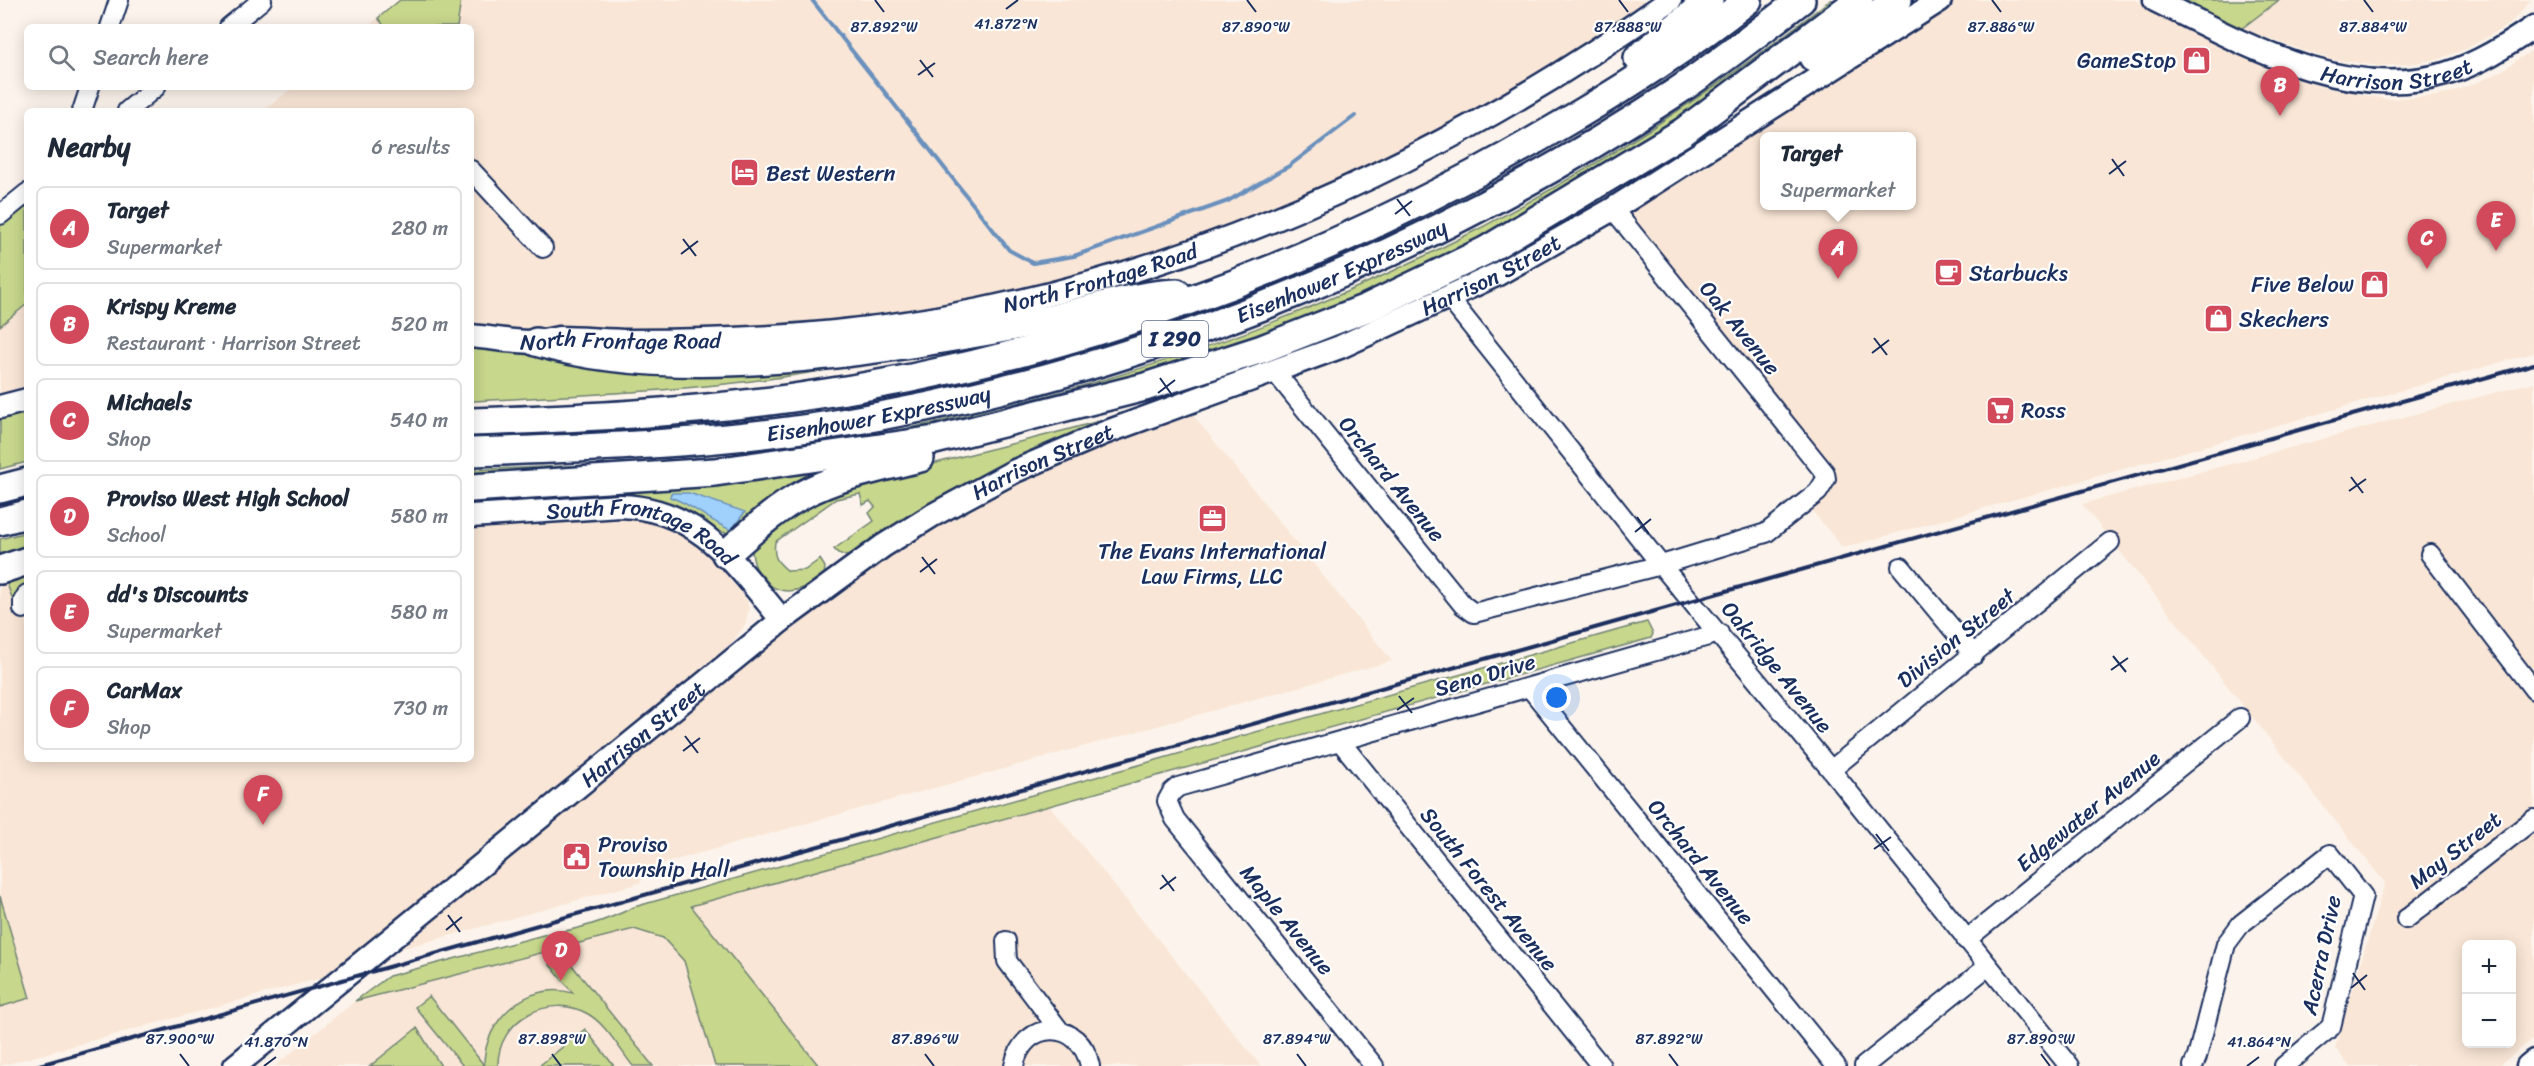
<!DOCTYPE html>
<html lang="en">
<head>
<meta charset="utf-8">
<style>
  :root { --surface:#fff; --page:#f2f2f3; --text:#1f2937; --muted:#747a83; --line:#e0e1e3; --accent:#d1495b }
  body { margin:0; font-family:Sriracha,sans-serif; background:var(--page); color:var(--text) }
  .controls { position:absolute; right:18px; bottom:18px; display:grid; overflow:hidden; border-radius:9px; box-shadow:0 3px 15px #0003 }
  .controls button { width:54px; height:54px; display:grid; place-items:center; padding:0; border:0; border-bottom:2px solid var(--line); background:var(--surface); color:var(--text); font:30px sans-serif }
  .you { position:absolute; left:1557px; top:698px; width:21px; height:21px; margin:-15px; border:4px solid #fff; border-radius:50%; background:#1a73e8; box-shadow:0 0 0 9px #1a73e833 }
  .badge { display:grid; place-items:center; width:39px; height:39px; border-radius:50%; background:var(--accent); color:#fff; font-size:20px; font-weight:700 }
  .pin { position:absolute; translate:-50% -50px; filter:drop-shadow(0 2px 3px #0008) }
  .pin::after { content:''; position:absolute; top:32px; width:21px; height:18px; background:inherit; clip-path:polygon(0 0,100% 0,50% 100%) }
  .popup { position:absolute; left:1760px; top:132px; width:156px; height:78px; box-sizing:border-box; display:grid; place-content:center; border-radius:9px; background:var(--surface); filter:drop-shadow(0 2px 4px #0005); font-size:20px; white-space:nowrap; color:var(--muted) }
  .popup b { font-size:22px; color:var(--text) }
  .popup::after { content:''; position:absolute; left:50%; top:100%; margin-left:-12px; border:12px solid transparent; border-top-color:var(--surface) }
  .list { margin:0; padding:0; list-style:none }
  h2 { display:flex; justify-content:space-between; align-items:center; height:78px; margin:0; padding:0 24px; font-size:26px }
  h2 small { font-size:20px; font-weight:400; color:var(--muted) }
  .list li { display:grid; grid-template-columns:39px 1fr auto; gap:18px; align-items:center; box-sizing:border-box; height:84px; margin:0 12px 12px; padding:0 12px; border:2px solid var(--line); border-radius:9px }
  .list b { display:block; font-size:22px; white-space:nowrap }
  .list p { margin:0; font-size:20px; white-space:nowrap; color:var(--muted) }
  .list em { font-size:20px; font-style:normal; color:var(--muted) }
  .icon { flex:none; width:33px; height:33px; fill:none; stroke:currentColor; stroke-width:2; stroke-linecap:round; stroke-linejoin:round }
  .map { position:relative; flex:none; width:2534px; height:1066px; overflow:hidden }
  .search { position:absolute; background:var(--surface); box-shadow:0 3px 15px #0003; left:24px; top:24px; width:450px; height:66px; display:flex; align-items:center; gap:15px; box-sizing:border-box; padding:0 21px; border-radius:9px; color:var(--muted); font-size:22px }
  .panel { position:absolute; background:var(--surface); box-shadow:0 3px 15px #0003; left:24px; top:108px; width:450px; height:654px; border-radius:9px }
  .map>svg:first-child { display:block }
  .built { fill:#f9e6d6; fill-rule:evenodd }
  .green { fill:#c7d78b; stroke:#718374; stroke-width:1.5 }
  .water { fill:#9fd1fc; stroke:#6a90bd; stroke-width:1.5 }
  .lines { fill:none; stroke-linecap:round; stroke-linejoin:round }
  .stream { stroke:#6a90bd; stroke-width:4 }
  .minor-casing { stroke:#1b2f5e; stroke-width:22 }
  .major-casing { stroke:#1b2f5e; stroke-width:27 }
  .highway-casing { stroke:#1b2f5e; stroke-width:32 }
  .minor { stroke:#fff; stroke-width:18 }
  .major { stroke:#fff; stroke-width:22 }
  .highway { stroke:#fff; stroke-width:27 }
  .rail { stroke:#1b2f5e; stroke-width:4 }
  .ticks { fill:none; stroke:#1b2f5e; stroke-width:2 }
  .labels { text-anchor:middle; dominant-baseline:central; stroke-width:4.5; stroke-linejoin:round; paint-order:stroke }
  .shield { fill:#fff; stroke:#5f6d8e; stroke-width:1.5 }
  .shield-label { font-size:21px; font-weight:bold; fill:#1b2f5e }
  .poi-label { font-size:22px; fill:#1b2f5e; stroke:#fff; text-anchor:start }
  .street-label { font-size:22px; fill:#1b2f5e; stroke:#fff }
  .ticks-label { font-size:15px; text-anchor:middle; fill:#1b2f5e; stroke:#fff; stroke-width:4.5; stroke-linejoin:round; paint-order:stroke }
</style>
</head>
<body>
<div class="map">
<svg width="2534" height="1066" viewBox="0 0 2534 1066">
  <rect width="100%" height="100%" fill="#fcf4ec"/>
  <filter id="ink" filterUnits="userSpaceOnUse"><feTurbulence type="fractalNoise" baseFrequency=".0167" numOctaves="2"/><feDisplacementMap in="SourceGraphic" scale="12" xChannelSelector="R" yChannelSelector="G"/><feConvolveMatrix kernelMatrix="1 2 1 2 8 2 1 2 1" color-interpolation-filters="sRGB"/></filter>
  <g filter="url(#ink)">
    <path class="built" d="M400 0H1657L1578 54 1409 149 1237 225 1088 276 888 322 624 337 471 328V111H264L293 87H471V27H367Z
      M1955 0H2135L2279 72 2325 88 2386 99 2439 96 2455 91 2495 75 2534 49V353L1843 548 1809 507 1828 486 1633 221 1631 214 1633 208ZM1764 136H1912V206H1764Z
      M2279 0H2531L2510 24 2466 49 2439 59 2411 64 2379 66 2329 59 2241 29Z
      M27 304V393L0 399V326Z
      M2534 382V1038L2499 1066H2349L2335 1048 2385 883 2082 504ZM2466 944H2512V1044H2466Z
      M1189 410 1392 661 650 867 640 883 379 955 887 550 1036 466Z
      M621 516 661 524 698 546 718 564 747 601 749 609 745 625 729 647 485 844 335 974 0 1066V583L6 581 27 598V759H471V527Z
      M1049 805 1261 1066H819L690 906Z
      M634 929 663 938 684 961 715 1066H275L355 1001Z"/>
    <path class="green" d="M400 0H461L457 27H385L378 18Z
      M1682 0H1691C1532 111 1374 199 1190 263 1143 280 1095 297 1047 308 1016 316 984 320 953 325L1155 271 1624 41Z
      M1830 0H1842L1675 123 1488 234 1365 293 1301 320 1198 358 984 419 788 453 471 477V470C562 466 653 464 743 454 829 445 913 429 997 408 1307 334 1580 198 1830 0Z
      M2178 0H2279L2241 29Z
      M1637 180 1539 243 1306 352 849 557 838 553 834 549 874 521 869 513 875 507 870 501 863 505 860 494 836 499 775 542C773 557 776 561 788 571L805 570 820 559 825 567 824 575C817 580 811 585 803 588 775 599 752 576 752 549 766 536 788 512 803 503 818 495 850 488 868 483 955 454 1047 439 1135 410 1311 352 1479 277 1637 180Z
      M27 202V304L0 326V222Z
      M471 347 566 360 863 363C734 390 602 394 471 401Z
      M27 409V462L0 469V415Z
      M836 470 732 533C713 534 701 519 686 510 668 501 650 496 630 494V491L674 488Z
      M617 491V493L471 508V500Z
      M27 532V551L0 560V539Z
      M27 575V582L20 587 14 603 6 581Z
      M1647 622 1653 634 1651 638 691 906 819 1066H715L684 961 663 938 634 929 355 1001 389 976 547 934C578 930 606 921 634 907Z
      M0 896 30 998 0 1007Z
      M563 954 653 1066H633C620 1050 606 1024 588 1014 549 992 497 1020 498 1066H463L415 1007 429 996 484 1065C484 1020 527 980 573 993L549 964Z
      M417 1028 441 1066H370Z
      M585 1029 614 1066H539Z"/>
    <path class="water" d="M671 493H689L745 512 731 530C709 521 692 504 670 497Z"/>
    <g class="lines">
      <path class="stream" d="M812 0 1009 250 1033 263 1074 256 1228 201 1289 166 1355 116"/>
      <defs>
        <path id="minor" d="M110 27 119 0
          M229 27 262 0
          M82 111 90 87
          M127 111 156 87
          M471 170 543 248
          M0 215 27 193
          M1449 298 1661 565 1831 770 2069 1066
          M1275 372 1463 605 1474 613 1661 565 1766 533 1818 492 1826 479 1825 473 1613 209
          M2430 554 2534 690
          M1901 567 1974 655
          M23 609V601L27 594
          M1530 688 1836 1066
          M1340 741 1601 1066
          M1831 770 2110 542
          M2406 919 2534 819
          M1966 940 2240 718
          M1006 941 1007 961 1060 1031
          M1014 1066C1023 1018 1081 1019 1090 1066
          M1374 1066 1175 819 1167 801 1172 792 1178 787 1719 633
          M1864 1066 1987 967
          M2193 1066 2197 1057 2226 944 2241 924 2330 854 2363 896 2331 1027 2284 1066"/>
        <g id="major">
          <path id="s1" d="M2155 0C2243 43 2345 103 2445 74 2478 64 2506 46 2534 27"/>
          <path id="s2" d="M471 336C492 338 514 342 535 342 543 342 552 339 560 338 583 338 607 341 630 341 699 341 767 339 835 332 1135 302 1426 174 1670 0"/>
          <path d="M0 407 27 400"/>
          <path id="s3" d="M471 516 620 506C699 508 735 564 782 620"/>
          <path id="s4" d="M235 1066 782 620 883 546 933 515 1015 471 1104 433 1340 347 1498 274 1613 209 1940 0"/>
          <path d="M2528 1066 2534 1061"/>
        </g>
        <g id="highway">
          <path d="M1813 57 1898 0"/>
          <path d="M1638 58 1709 0"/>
          <path d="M536 342C680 385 884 351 1031 323 1079 314 1128 295 1177 293"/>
          <path d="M471 422C579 418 686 413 793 398 1058 362 1317 268 1547 133 1617 93 1685 50 1748 0"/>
          <path id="s5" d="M471 452C591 448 710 444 829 425 1131 376 1418 261 1673 94 1717 65 1759 32 1801 0"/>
          <path d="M471 488 715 472 935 440 1145 387 1262 349 1369 307 1485 251 1683 132 1859 0"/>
          <path d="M0 489 27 482"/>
          <path d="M0 521 27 514"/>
          <path d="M726 554C750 533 774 510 802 495 838 475 881 468 920 458"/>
          <path d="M0 570 27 561"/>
        </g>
      </defs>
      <use href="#minor" class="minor-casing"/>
      <use href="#major" class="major-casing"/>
      <use href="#highway" class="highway-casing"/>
      <use href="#minor" class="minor"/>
      <use href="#major" class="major"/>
      <use href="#highway" class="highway"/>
      <path class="rail" d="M36 1066 2534 364"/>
    </g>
  </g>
  <path class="ticks" d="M875 0 884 12M1247 0 1256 12M1619 0 1628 12M1992 0 2001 12M2364 0 2373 12M1006 9 1018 0M920 60 933 77M918 75 935 63M2112 159 2124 176M2109 174 2126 161M1397 199 1410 216M1395 214 1412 201M683 239 696 256M681 254 698 241M1874 338 1887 355M1872 353 1889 340M1160 378 1172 395M1158 393 1175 380M2351 477 2363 493M2349 491 2366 479M1637 517 1649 534M1635 532 1651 519M922 557 935 574M920 572 937 559M2113 656 2126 672M2111 670 2128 658M1399 696 1412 713M1397 710 1414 698M685 736 698 753M683 751 700 738M1876 834 1889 851M1874 849 1891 837M1162 875 1174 891M1160 889 1176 877M448 915 460 932M446 930 462 917M2353 973 2365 990M2351 988 2367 975M180 1054 189 1066M552 1054 561 1066M925 1054 934 1066M1297 1054 1306 1066M1669 1054 1678 1066M2041 1054 2050 1066M264 1066 276 1057M2247 1066 2259 1057"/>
  <defs>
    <symbol id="shop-square" viewBox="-11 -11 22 22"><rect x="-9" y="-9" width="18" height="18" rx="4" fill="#d1495b" stroke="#fff"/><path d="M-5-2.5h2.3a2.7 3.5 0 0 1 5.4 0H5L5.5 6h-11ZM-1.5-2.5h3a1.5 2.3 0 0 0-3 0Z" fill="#fff"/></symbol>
    <symbol id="hotel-square" viewBox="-11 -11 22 22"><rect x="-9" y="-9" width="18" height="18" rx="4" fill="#d1495b" stroke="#fff"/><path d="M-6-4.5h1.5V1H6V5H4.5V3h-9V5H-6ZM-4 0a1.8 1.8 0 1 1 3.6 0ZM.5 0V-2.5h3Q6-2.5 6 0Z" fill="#fff"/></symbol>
    <symbol id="cafe-square" viewBox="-11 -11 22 22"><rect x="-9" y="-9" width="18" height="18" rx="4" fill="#d1495b" stroke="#fff"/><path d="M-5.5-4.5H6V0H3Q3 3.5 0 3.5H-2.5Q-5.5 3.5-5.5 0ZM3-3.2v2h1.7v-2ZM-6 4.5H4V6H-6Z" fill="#fff"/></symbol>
    <symbol id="supermarket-square" viewBox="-11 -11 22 22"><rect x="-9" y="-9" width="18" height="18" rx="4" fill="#d1495b" stroke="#fff"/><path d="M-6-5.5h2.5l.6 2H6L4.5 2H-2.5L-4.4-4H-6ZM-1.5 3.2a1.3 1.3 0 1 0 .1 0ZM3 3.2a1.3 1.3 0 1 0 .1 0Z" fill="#fff"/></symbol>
    <symbol id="office-square" viewBox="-11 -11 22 22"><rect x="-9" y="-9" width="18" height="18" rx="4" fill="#d1495b" stroke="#fff"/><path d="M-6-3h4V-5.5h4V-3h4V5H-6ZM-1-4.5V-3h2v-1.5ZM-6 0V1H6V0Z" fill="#fff"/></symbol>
    <symbol id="civic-square" viewBox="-11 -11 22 22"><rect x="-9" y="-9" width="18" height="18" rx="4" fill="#d1495b" stroke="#fff"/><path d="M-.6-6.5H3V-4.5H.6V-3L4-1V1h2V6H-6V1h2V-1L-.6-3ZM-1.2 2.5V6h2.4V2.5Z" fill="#fff"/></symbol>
  </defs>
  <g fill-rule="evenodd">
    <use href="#shop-square" x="2180" y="44" width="33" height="33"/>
    <use href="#hotel-square" x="728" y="156" width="33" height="33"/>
    <use href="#cafe-square" x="1932" y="256" width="33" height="33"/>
    <use href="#shop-square" x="2358" y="268" width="33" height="33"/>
    <use href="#shop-square" x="2202" y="302" width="33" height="33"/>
    <use href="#supermarket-square" x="1984" y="394" width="33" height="33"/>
    <use href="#office-square" x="1196" y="502" width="33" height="33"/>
    <use href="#civic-square" x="560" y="840" width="33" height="33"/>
  </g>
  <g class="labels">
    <rect class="shield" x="1142" y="321" width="66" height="36" rx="4.5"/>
    <g class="shield-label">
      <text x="1175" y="339">I 290</text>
    </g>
    <g class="poi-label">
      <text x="2176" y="60" text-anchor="end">GameStop</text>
      <text x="766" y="173">Best Western</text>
      <text x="1969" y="273">Starbucks</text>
      <text x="2354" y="284" text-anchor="end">Five Below</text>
      <text x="2239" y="319">Skechers</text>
      <text x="2021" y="410">Ross</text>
      <text x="1212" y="551" text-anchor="middle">The Evans International<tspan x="1212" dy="25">Law Firms, LLC</tspan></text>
      <text x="598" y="844">Proviso<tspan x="598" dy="25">Township Hall</tspan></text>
    </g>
    <g class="street-label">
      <text stroke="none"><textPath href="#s1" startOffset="258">Harrison Street</textPath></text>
      <text stroke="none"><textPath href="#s5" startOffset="896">Eisenhower Expressway</textPath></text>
      <text stroke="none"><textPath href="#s4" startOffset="1498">Harrison Street</textPath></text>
      <text stroke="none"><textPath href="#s2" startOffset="636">North Frontage Road</textPath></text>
      <text transform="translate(1740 328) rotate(51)">Oak Avenue</text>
      <text stroke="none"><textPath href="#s2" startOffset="150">North Frontage Road</textPath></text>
      <text stroke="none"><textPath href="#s5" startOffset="410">Eisenhower Expressway</textPath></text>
      <text stroke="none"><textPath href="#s4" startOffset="1012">Harrison Street</textPath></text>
      <text transform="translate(1392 479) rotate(51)">Orchard Avenue</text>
      <text stroke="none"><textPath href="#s3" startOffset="177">South Frontage Road</textPath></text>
      <text transform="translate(1956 638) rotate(-39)">Division Street</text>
      <text transform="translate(1777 667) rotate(51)">Oakridge Avenue</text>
      <text transform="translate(1485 675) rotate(-16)">Seno Drive</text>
      <text stroke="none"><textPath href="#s4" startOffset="526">Harrison Street</textPath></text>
      <text transform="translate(2088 811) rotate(-39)">Edgewater Avenue</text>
      <text transform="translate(2455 850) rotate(-38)">May Street</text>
      <text transform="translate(1701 862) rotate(51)">Orchard Avenue</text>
      <text transform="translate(1489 889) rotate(51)">South Forest Avenue</text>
      <text transform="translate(1287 920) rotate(51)">Maple Avenue</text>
      <text transform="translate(2321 955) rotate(-78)">Acerra Drive</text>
    </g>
  </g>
  <g class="ticks-label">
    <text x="1006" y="29">41.872°N</text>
    <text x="884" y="32">87.892°W</text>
    <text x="1256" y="32">87.890°W</text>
    <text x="1628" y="32">87.888°W</text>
    <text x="2001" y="32">87.886°W</text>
    <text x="2373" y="32">87.884°W</text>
    <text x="180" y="1044">87.900°W</text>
    <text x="552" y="1044">87.898°W</text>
    <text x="925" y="1044">87.896°W</text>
    <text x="1297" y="1044">87.894°W</text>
    <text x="1669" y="1044">87.892°W</text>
    <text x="2041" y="1044">87.890°W</text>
    <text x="276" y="1047">41.870°N</text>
    <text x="2259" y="1047">41.864°N</text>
  </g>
</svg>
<div class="controls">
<button>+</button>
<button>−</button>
</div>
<div class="you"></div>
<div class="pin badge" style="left:1838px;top:279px">A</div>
<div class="popup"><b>Target</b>Supermarket</div>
<div class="pin badge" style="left:2280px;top:116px">B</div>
<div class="pin badge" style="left:2427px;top:269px">C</div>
<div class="pin badge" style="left:561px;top:981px">D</div>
<div class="pin badge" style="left:2496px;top:251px">E</div>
<div class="pin badge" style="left:263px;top:825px">F</div>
<div class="search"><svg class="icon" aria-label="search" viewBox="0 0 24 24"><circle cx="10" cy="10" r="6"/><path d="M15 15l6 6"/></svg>Search here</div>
<section class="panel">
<h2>Nearby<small>6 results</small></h2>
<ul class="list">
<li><span class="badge">A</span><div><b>Target</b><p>Supermarket</p></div><em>280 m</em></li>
<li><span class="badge">B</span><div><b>Krispy Kreme</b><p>Restaurant · Harrison Street</p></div><em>520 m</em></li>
<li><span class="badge">C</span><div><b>Michaels</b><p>Shop</p></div><em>540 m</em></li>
<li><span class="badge">D</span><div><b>Proviso West High School</b><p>School</p></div><em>580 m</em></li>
<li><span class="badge">E</span><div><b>dd's Discounts</b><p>Supermarket</p></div><em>580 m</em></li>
<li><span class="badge">F</span><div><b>CarMax</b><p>Shop</p></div><em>730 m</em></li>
</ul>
</section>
</div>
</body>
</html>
